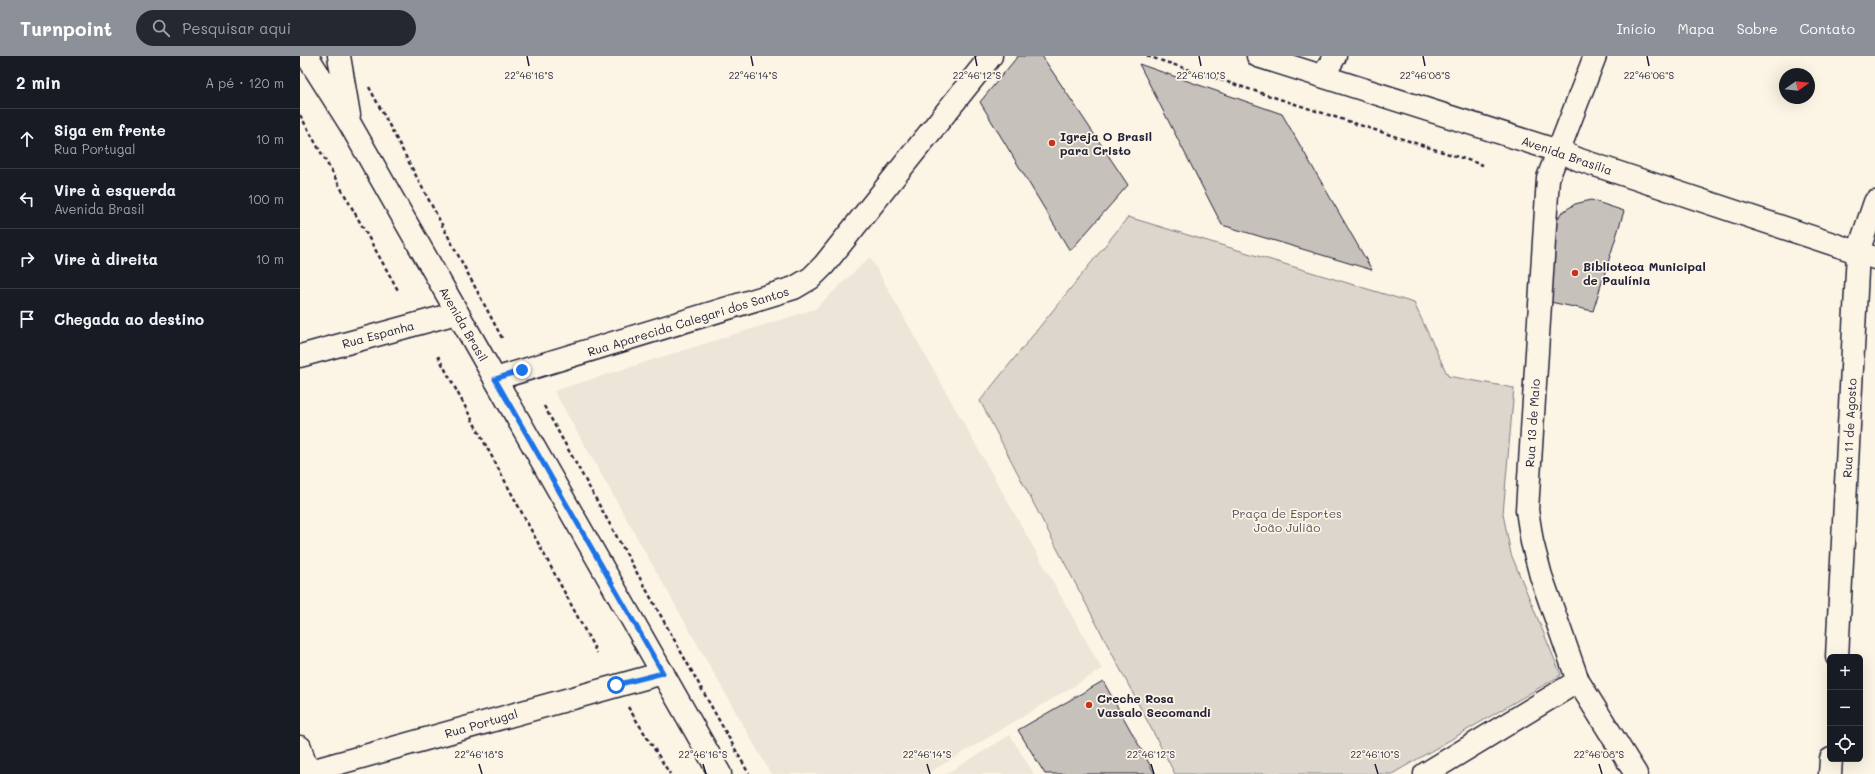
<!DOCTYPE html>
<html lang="pt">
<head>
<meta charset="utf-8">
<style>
  :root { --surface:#171b24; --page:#242831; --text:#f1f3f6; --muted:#9ea1a6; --line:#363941; --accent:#8c9099 }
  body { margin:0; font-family:Mali,sans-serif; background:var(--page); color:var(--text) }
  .controls { position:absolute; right:12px; bottom:12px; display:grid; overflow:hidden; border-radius:6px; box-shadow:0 4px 16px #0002 }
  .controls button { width:36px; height:36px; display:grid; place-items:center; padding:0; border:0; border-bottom:1px solid var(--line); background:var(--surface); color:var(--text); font:20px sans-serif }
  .compass { position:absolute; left:1479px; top:12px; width:36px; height:36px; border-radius:50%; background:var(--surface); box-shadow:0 4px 16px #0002; rotate:76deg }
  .stop { position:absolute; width:12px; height:12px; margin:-9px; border:3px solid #1a73e8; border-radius:50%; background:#fff }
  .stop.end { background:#1a73e8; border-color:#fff; box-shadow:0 1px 4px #0008 }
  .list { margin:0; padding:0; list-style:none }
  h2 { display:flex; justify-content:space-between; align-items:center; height:52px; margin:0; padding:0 16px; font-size:17px }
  h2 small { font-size:13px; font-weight:400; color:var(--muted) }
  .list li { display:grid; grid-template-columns:26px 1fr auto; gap:12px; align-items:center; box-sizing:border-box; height:60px; padding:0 16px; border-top:1px solid var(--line) }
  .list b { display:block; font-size:15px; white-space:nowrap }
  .list p { margin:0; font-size:13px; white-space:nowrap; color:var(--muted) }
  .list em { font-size:13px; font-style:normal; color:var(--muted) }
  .icon { flex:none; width:22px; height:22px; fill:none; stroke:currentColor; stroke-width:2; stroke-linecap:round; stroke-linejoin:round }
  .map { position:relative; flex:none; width:1575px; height:718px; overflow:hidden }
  header { display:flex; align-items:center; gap:24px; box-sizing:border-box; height:56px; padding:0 20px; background:var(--accent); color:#fff }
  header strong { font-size:19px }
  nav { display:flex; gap:22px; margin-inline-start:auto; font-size:14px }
  .search { width:280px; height:36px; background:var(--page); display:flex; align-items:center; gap:10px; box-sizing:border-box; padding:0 14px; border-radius:22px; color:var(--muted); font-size:15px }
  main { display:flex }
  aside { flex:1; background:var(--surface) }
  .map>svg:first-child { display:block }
  .built { fill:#ece5d8 }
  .green { fill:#dcd6cc; stroke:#7f7c84 }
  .building { fill:#c6c1bb; stroke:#22223b }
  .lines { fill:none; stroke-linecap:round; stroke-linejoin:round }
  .street-casing { stroke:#22223b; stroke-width:25 }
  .secondary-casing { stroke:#22223b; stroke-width:25 }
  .path { stroke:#22223b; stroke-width:2.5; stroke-dasharray:4 3; stroke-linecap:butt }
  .street { stroke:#fcf5e5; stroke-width:22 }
  .secondary { stroke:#fcf5e5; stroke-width:22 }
  .route { stroke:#1a73e8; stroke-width:5 }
  .ticks { fill:none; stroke:#22223b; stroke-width:1.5 }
  .poi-dot { fill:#c8321e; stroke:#fcf5e5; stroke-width:1.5 }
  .labels { text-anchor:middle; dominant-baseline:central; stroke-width:3.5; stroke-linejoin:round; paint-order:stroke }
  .poi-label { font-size:12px; font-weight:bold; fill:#22223b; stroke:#fcf5e5; text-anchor:start }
  .street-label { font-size:12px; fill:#22223b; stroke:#fcf5e5 }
  .park-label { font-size:12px; fill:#504f5f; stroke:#fcf5e5 }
  .ticks-label { font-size:10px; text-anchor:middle; fill:#22223b; stroke:#fcf5e5; stroke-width:3.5; stroke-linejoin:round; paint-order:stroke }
</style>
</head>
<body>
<header>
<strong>Turnpoint</strong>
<div class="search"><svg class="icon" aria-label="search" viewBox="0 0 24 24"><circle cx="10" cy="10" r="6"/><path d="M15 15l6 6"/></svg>Pesquisar aqui</div>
<nav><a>Início</a><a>Mapa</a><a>Sobre</a><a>Contato</a></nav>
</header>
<main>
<aside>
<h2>2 min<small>A pé · 120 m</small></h2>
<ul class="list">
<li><svg class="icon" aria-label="ahead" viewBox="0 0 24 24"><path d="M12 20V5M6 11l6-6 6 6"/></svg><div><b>Siga em frente</b><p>Rua Portugal</p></div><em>10 m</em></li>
<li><svg class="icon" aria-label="left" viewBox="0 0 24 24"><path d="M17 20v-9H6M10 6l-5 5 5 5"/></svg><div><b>Vire à esquerda</b><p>Avenida Brasil</p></div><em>100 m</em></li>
<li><svg class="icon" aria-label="right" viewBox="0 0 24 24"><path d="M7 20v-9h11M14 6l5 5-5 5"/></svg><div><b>Vire à direita</b></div><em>10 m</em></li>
<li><svg class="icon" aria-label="arrive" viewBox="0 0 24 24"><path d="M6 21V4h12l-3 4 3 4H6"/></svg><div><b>Chegada ao destino</b></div></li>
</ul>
</aside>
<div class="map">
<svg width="1575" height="718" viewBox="0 0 1575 718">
  <rect width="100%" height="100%" fill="#fcf5e5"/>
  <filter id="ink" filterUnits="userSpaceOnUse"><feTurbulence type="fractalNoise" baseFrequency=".025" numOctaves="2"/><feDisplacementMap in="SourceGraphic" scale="8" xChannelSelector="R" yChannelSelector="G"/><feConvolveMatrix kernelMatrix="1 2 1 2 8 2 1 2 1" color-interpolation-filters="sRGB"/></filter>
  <g filter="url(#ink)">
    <path class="built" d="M570 201 802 613 627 718H471L254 335 515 253Z
      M710 679 734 718H646Z"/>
    <path class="green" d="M828 161 1114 247 1148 320 1214 332 1203 458 1211 498 1261 619 1092 718H875L680 345Z"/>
    <path class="building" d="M718 0H742L828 129 770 195 680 46Z
      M839 8 982 58 1072 214 922 169Z
      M1291 144 1324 155 1293 255 1241 244 1251 176 1261 157 1275 148Z
      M803 625 855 718H745L718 674Z"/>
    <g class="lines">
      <defs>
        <path id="street" d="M1295 0 1248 122 1227 454 1232 486 1241 520 1278 625 1336 718
          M0 300 157 257
          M195 323 494 232 511 222 524 209 691 0
          M1537 601 1558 196 1575 146
          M0 691 8 718
          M0 718 363 617
          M1125 718 1278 625
          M1530 718 1531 703"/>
        <path id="secondary" d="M7 0 50 68 420 718
          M39 0 49 59
          M958 0 1258 95 1280 104 1575 202
          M1023 20 1035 0"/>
      </defs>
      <use href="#street" class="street-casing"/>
      <use href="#secondary" class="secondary-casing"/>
      <path class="path" d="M847 0 1183 109
        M69 31 202 282
        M0 59 99 236
        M138 300 297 597
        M244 350 449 718
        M328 651 370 718"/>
      <use href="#street" class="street"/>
      <use href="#secondary" class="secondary"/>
    </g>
  </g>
  <g class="lines" filter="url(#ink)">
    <path class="route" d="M222 314 195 323 363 617 316 629"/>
  </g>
  <path class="ticks" d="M227 0 229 10M451 0 453 10M675 0 677 10M899 0 901 10M1123 0 1125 10M1347 0 1349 10M179 708 182 718M403 708 406 718M627 708 630 718M851 708 854 718M1075 708 1078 718M1299 708 1302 718"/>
  <g class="poi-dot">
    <circle cx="752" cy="87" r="4"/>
    <circle cx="1275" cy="217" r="4"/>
    <circle cx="789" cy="649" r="4"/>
  </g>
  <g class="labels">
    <g class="poi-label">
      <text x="760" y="80">Igreja O Brasil<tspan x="760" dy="14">para Cristo</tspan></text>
      <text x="1283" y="210">Biblioteca Municipal<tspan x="1283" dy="14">de Paulínia</tspan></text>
      <text x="797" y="642">Creche Rosa<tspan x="797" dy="14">Vassalo Secomandi</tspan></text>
    </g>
    <g class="street-label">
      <text transform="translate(1267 99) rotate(19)">Avenida Brasília</text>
      <text transform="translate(388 265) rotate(-17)">Rua Aparecida Calegari dos Santos</text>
      <text transform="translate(164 268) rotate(60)">Avenida Brasil</text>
      <text transform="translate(78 278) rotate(-15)">Rua Espanha</text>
      <text transform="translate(1232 367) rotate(-86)">Rua 13 de Maio</text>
      <text transform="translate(1549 372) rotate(-87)">Rua 11 de Agosto</text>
      <text transform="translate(181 667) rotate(-16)">Rua Portugal</text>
    </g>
    <g class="park-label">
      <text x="987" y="457">Praça de Esportes<tspan x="987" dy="14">João Julião</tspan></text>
    </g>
  </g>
  <g class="ticks-label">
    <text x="229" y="23">22°46'16"S</text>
    <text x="453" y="23">22°46'14"S</text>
    <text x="677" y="23">22°46'12"S</text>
    <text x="901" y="23">22°46'10"S</text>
    <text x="1125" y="23">22°46'08"S</text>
    <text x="1349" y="23">22°46'06"S</text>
    <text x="179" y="702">22°46'18"S</text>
    <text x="403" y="702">22°46'16"S</text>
    <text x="627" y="702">22°46'14"S</text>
    <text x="851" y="702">22°46'12"S</text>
    <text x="1075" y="702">22°46'10"S</text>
    <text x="1299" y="702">22°46'08"S</text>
  </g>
</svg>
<div class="controls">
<button>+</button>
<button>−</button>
<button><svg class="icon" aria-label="locate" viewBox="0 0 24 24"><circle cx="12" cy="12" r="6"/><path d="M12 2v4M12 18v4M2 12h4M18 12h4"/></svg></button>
</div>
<svg class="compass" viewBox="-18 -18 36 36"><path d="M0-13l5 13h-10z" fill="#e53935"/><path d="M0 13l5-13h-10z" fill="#9ea1a6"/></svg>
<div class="stop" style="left:316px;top:629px"></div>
<div class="stop end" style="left:222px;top:314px"></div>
</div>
</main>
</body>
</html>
